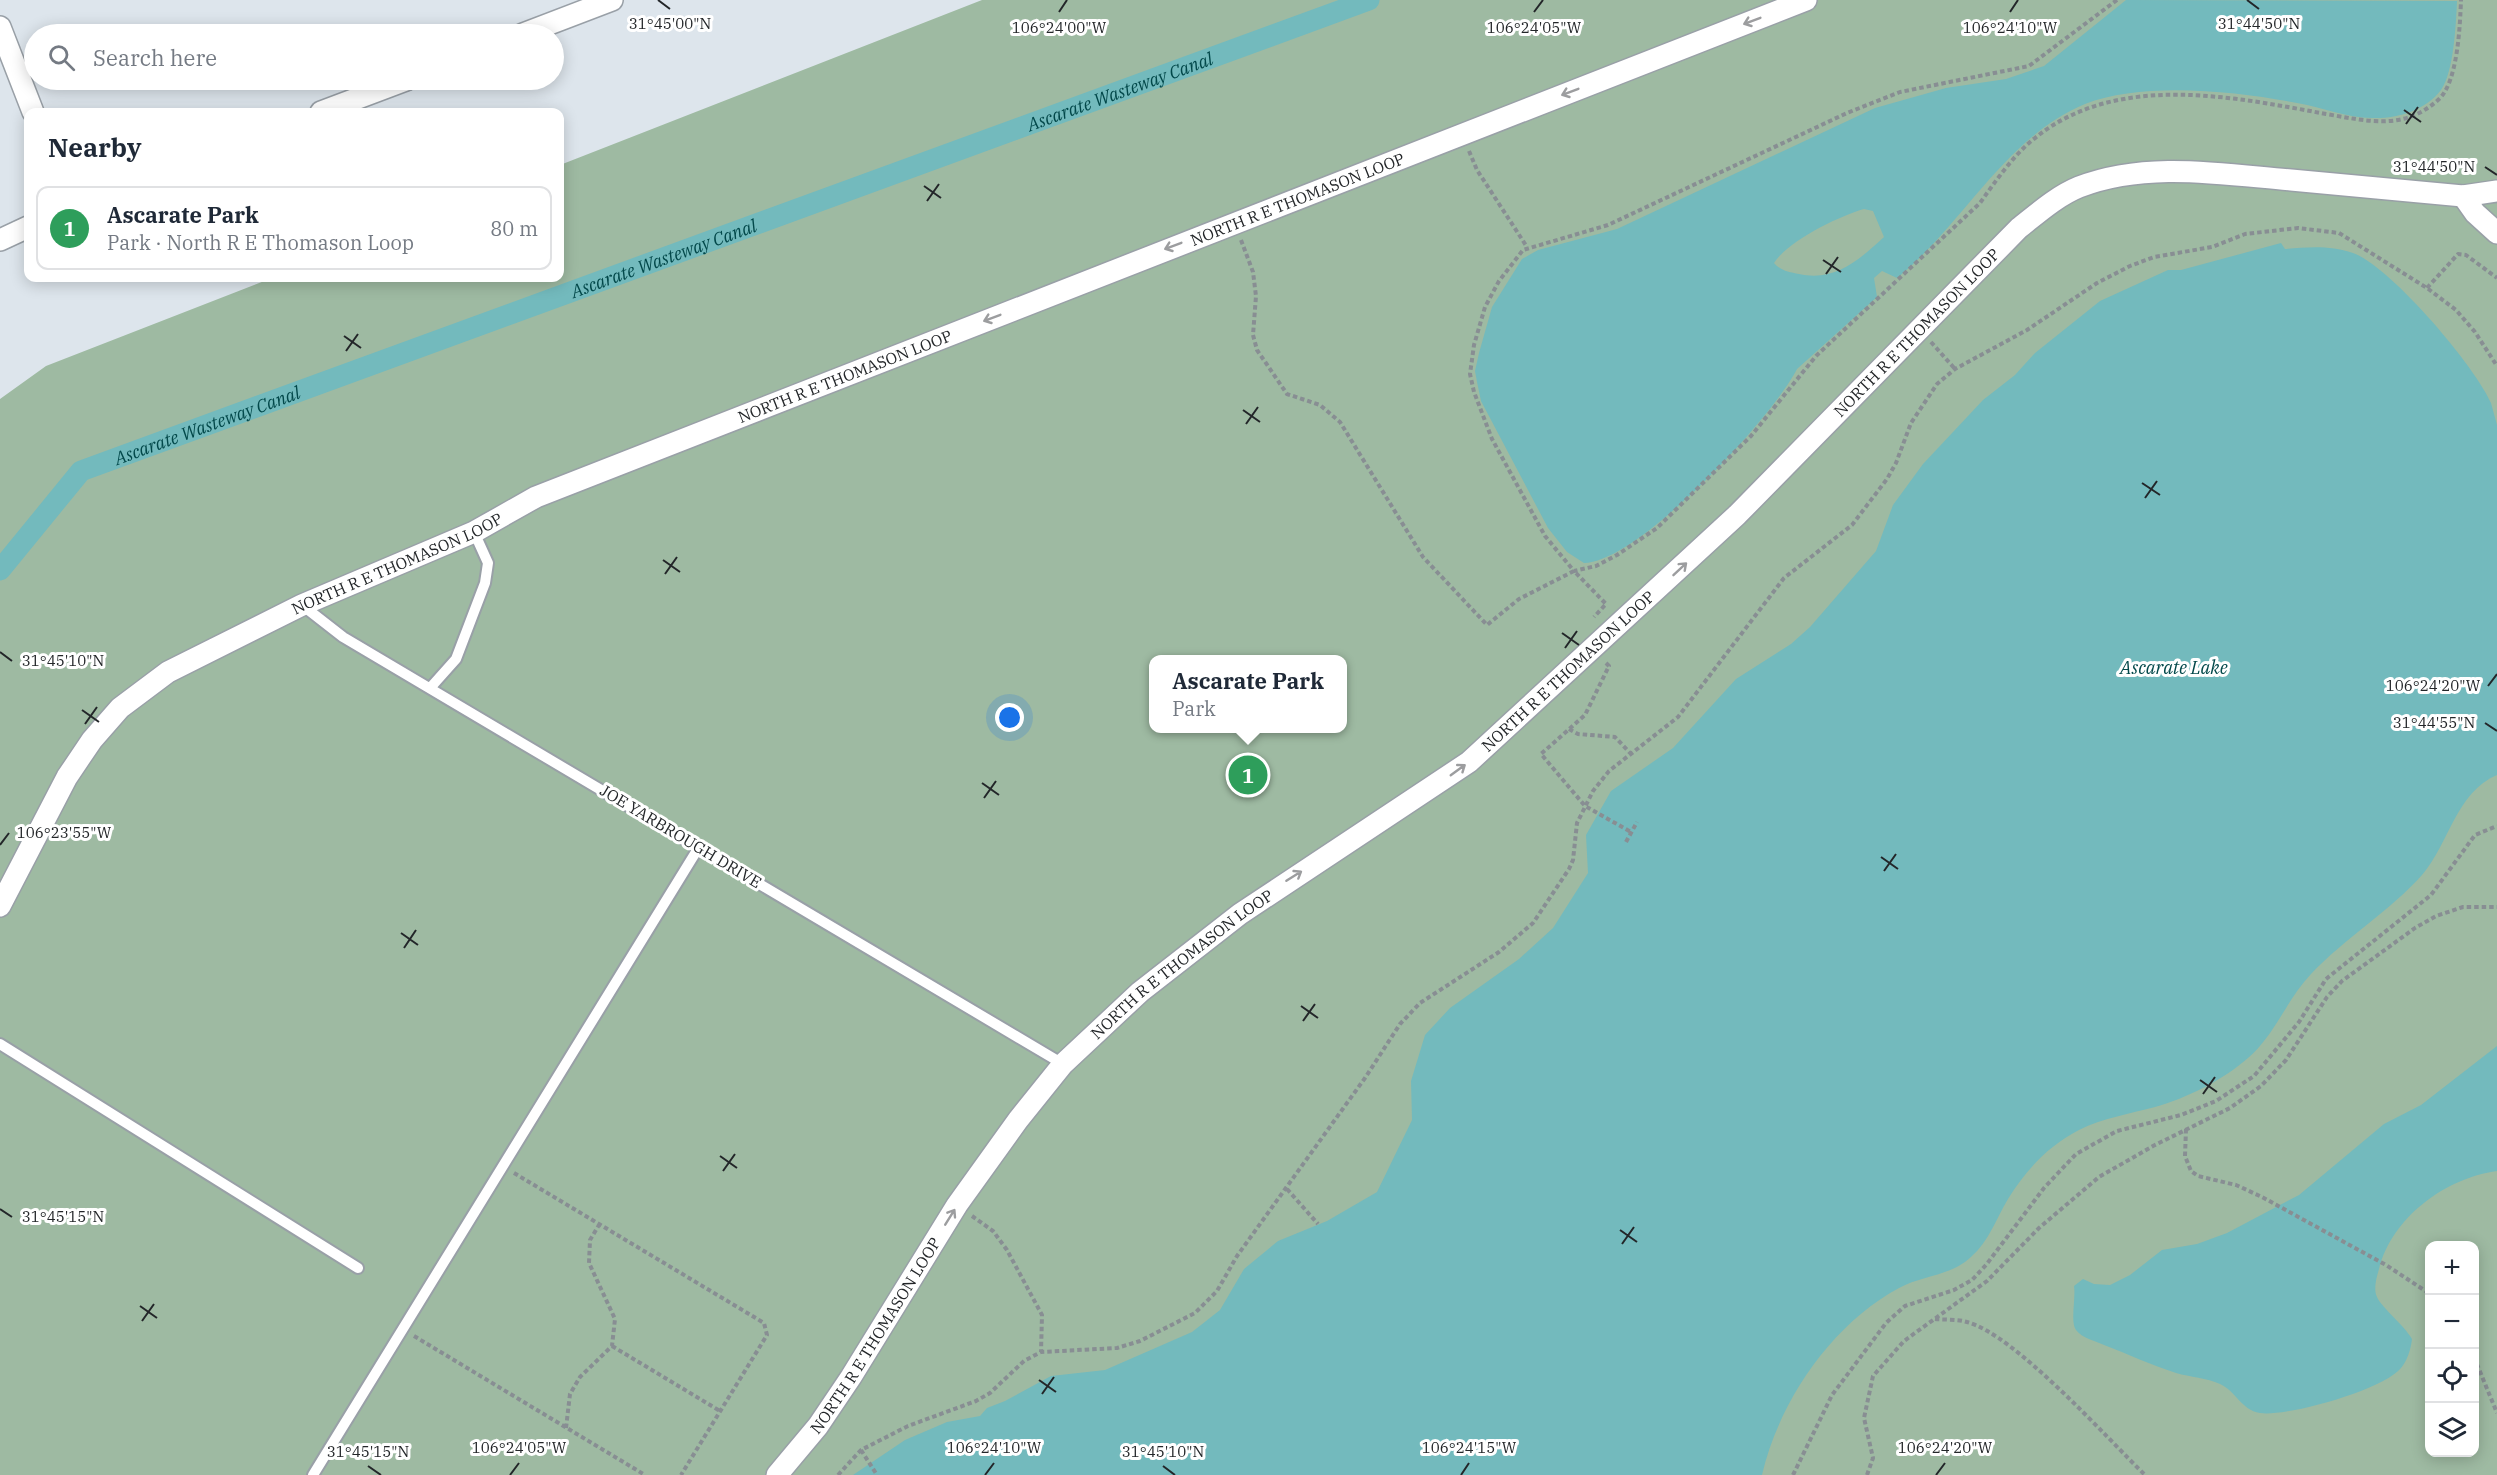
<!DOCTYPE html>
<html lang="en">
<head>
<meta charset="utf-8">
<style>
  :root { --surface:#fff; --page:#f2f2f3; --text:#1f2937; --muted:#747a83; --line:#e0e1e3; --accent:#ea580c }
  body { margin:0; font-family:"IBM Plex Serif",serif; background:var(--page); color:var(--text) }
  .controls { position:absolute; right:18px; bottom:18px; display:grid; overflow:hidden; border-radius:12px; box-shadow:0 3px 15px #0003 }
  .controls button { width:54px; height:54px; display:grid; place-items:center; padding:0; border:0; border-bottom:2px solid var(--line); background:var(--surface); color:var(--text); font:30px sans-serif }
  .you { position:absolute; left:1010px; top:718px; width:21px; height:21px; margin:-15px; border:4px solid #fff; border-radius:50%; background:#1a73e8; box-shadow:0 0 0 9px #1a73e833 }
  .badge { display:grid; place-items:center; width:39px; height:39px; border-radius:50%; background:var(--accent); color:#fff; font-size:20px; font-weight:700 }
  .pin { position:absolute; translate:-50% -50%; border:3px solid #fff; box-shadow:0 2px 6px #0006 }
  .popup { position:absolute; left:1149px; top:655px; width:198px; height:78px; box-sizing:border-box; display:grid; place-content:center; border-radius:12px; background:var(--surface); filter:drop-shadow(0 2px 4px #0005); font-size:20px; white-space:nowrap; color:var(--muted) }
  .popup b { font-size:22px; color:var(--text) }
  .popup::after { content:''; position:absolute; left:50%; top:100%; margin-left:-12px; border:12px solid transparent; border-top-color:var(--surface) }
  .list { margin:0; padding:0; list-style:none }
  h2 { display:flex; justify-content:space-between; align-items:center; height:78px; margin:0; padding:0 24px; font-size:26px }
  h2 small { font-size:20px; font-weight:400; color:var(--muted) }
  .list li { display:grid; grid-template-columns:39px 1fr auto; gap:18px; align-items:center; box-sizing:border-box; height:84px; margin:0 12px 12px; padding:0 12px; border:2px solid var(--line); border-radius:12px }
  .list b { display:block; font-size:22px; white-space:nowrap }
  .list p { margin:0; font-size:20px; white-space:nowrap; color:var(--muted) }
  .list em { font-size:20px; font-style:normal; color:var(--muted) }
  .icon { flex:none; width:33px; height:33px; fill:none; stroke:currentColor; stroke-width:2; stroke-linecap:round; stroke-linejoin:round }
  .map { position:relative; flex:none; width:2497px; height:1475px; overflow:hidden }
  .search { position:absolute; background:var(--surface); box-shadow:0 3px 15px #0003; left:24px; top:24px; width:540px; height:66px; display:flex; align-items:center; gap:15px; box-sizing:border-box; padding:0 21px; border-radius:33px; color:var(--muted); font-size:22px }
  .panel { position:absolute; background:var(--surface); box-shadow:0 3px 15px #0003; left:24px; top:108px; width:540px; height:174px; border-radius:12px }
  .map>svg:first-child { display:block }
  .green { fill:#9ebaa2; fill-rule:evenodd }
  .water { fill:#73babd; fill-rule:evenodd }
  .lines { fill:none; stroke-linecap:round; stroke-linejoin:round }
  .canal { stroke:#73babd; stroke-width:21 }
  .lane-casing { stroke:#99a0a7; stroke-width:14 }
  .street-casing { stroke:#99a0a7; stroke-width:24 }
  .path { stroke:#888e93; stroke-width:4; stroke-dasharray:4.5 3; stroke-linecap:butt }
  .lane { stroke:#fff; stroke-width:10 }
  .street { stroke:#fff; stroke-width:21 }
  .oneway { stroke:#9c9d9f }
  .ticks { fill:none; stroke:#232629; stroke-width:2 }
  .labels { text-anchor:middle; dominant-baseline:central; stroke-width:6; stroke-linejoin:round; paint-order:stroke }
  .street-label { font-size:16px; fill:#232629; stroke:#fff }
  .water-label { font-size:18px; font-style:italic; fill:#02484a; stroke:#fff }
  .ticks-label { font-size:15px; text-anchor:middle; fill:#232629; stroke:#fff; stroke-width:6; stroke-linejoin:round; paint-order:stroke }
</style>
</head>
<body>
<div class="map">
<svg width="2497" height="1475" viewBox="0 0 2497 1475">
  <rect width="100%" height="100%" fill="#dde5ec"/>
  <path class="green" d="M982 0H2497V1475H0V399L46 366 272 278H560V165ZM1154 660H1342V728H1154ZM2430 1246H2474V1452H2430Z"/>
  <path class="water" d="M2126 0 2457 1C2456 23 2454 72 2441 90 2425 111 2396 119 2372 118 2347 118 2321 107 2297 103 2237 91 2142 81 2085 104 2005 137 1963 225 1897 278L1882 271 1874 278 1877 297 1797 369C1772 418 1639 562 1584 563L1567 552 1548 528 1481 401 1477 382 1475 371 1479 353 1492 307 1522 259 1538 250 1617 229 1875 108 1946 88 2006 79 2044 66ZM1864 209 1873 211 1884 237C1859 260 1835 282 1799 274 1789 272 1781 271 1774 263 1788 241 1839 216 1864 209Z
    M2281 243 2285 249C2308 247 2330 245 2353 253 2391 267 2475 366 2491 403 2493 410 2495 418 2497 425V775C2456 792 2449 844 2422 875 2391 910 2344 939 2311 974 2287 999 2275 1035 2248 1058 2223 1080 2187 1098 2155 1107 2129 1114 2103 1118 2079 1130 2048 1146 2026 1170 2008 1199 1996 1219 1989 1241 1971 1257 1951 1276 1923 1275 1899 1288 1832 1324 1779 1401 1762 1475H853L905 1440 947 1422 980 1416 987 1408 1005 1401 1051 1376 1105 1370 1192 1332 1220 1310 1244 1269 1278 1241 1327 1221 1377 1192 1412 1120 1411 1081 1425 1035 1450 1008 1519 959 1553 928 1588 873 1586 835 1611 791 1673 748 1736 679 1791 644 1810 627 1876 551 1893 505 1923 464 1983 400 2015 375 2035 353 2100 301 2168 270H2181Z
    M2497 1046V1171C2446 1178 2392 1217 2379 1269 2377 1276 2373 1289 2377 1297 2382 1308 2404 1325 2412 1339 2411 1349 2407 1361 2401 1368 2383 1390 2287 1417 2260 1413 2241 1410 2236 1391 2220 1384 2207 1378 2190 1377 2176 1373 2151 1365 2128 1354 2104 1345 2095 1341 2082 1338 2076 1330 2070 1322 2076 1298 2074 1286L2083 1279 2094 1284 2110 1285 2130 1275 2162 1250 2197 1244 2227 1233 2299 1195 2384 1124 2421 1105Z"/>
  <g class="lines">
    <path class="canal" id="s1" d="M0 570 81 471 1369 0"/>
    <defs>
      <path id="lane" d="M302 605 343 637 1063 1064
        M431 687 456 659 485 583 488 563 474 532
        M0 1044 358 1268
        M313 1475 699 847"/>
      <g id="street">
        <path d="M0 27 33 112"/>
        <path d="M523 34 612 0"/>
        <path d="M321 112 406 80"/>
        <path d="M2463 196 2475 213 2497 233"/>
        <path d="M0 240 28 227"/>
        <path id="s2" d="M0 906 67 777 92 740 120 708 168 672 302 605 474 532 536 497 1806 0"/>
        <path id="s3" d="M777 1475 818 1426 851 1377 957 1205 1018 1120 1063 1064 1140 992 1240 914 1469 762 1737 515 2019 228C2038 213 2057 196 2079 187 2146 161 2221 174 2291 180 2348 185 2406 191 2463 196L2497 191"/>
      </g>
    </defs>
    <use href="#lane" class="lane-casing"/>
    <use href="#street" class="street-casing"/>
    <path class="path" d="M2117 0 2029 66 1900 92 1847 113 1608 225 1523 250 1499 281 1485 307 1474 345 1470 374 1474 392 1492 439 1545 536 1574 571 1596 566 1617 555 1657 528 1751 436 1816 356 1980 203C1995 182 2010 160 2029 143 2111 71 2229 96 2326 114 2368 121 2403 131 2438 100 2458 83 2460 25 2461 0
      M1469 151 1477 170 1527 247
      M1241 240 1253 272 1256 296 1253 335 1257 350 1287 394 1320 405 1340 422 1423 557 1487 625 1519 599 1574 571 1606 604 1594 617
      M2427 288 2458 254 2466 255 2497 278
      M1931 342 1955 369
      M1606 663 1609 666 1585 715 1541 754 1585 806 1631 832
      M1569 729 1578 734 1615 737 1630 753
      M1626 842 1637 822
      M2186 1129 2185 1156 2191 1171 2198 1176 2236 1185 2262 1197 2386 1265 2430 1294
      M514 1173 764 1323 767 1335 681 1475
      M1287 1189 1318 1224
      M972 1216 993 1231 1007 1250 1042 1315 1041 1352
      M1935 1319C1945 1320 1957 1319 1967 1322 2015 1335 2106 1437 2145 1475
      M414 1336 645 1475
      M612 1346 720 1411
      M2474 1357 2497 1413
      M566 1428 570 1394 580 1377 612 1346 615 1319 589 1263 590 1240 599 1225
      M861 1450 877 1475
      M838 1475 861 1450 908 1426 976 1401 990 1393 1024 1361 1041 1352 1117 1348 1140 1341 1195 1313 1217 1291 1237 1256 1365 1078 1400 1024 1420 1003 1499 952 1533 923 1569 869 1573 860 1577 823 1593 791 1609 771 1678 717 1784 578 1852 525 1887 479 1896 463 1911 423 1937 384 1955 369 2027 330 2097 283 2130 266 2154 257 2212 247 2245 234 2298 228 2339 233 2427 288 2456 310 2475 332 2497 366
      M1793 1475 1832 1395 1886 1323 1905 1306 1954 1290 1972 1280 1986 1265 2044 1188 2076 1154 2117 1131 2181 1115 2216 1101 2254 1076 2299 1022 2326 979 2431 895 2475 835 2497 826
      M1867 1475 1873 1458 1864 1418 1873 1376 1904 1341 1987 1281 2039 1228 2099 1177 2153 1146 2230 1108 2261 1086 2286 1060 2327 997 2342 981 2415 928 2436 916 2463 907H2497"/>
    <use href="#lane" class="lane"/>
    <use href="#street" class="street"/>
  </g>
  <defs><path id="oneway-shaft" d="M-6 0H5M1.5-3L5.5 0L1.5 3" fill="none" stroke-width="1.6" stroke-linecap="round" stroke-linejoin="round" transform="scale(1.5)"/></defs>
  <g class="oneway">
    <use href="#oneway-shaft" transform="translate(1752 21) rotate(159)"/>
    <use href="#oneway-shaft" transform="translate(1570 92) rotate(159)"/>
    <use href="#oneway-shaft" transform="translate(1173 246) rotate(159)"/>
    <use href="#oneway-shaft" transform="translate(992 318) rotate(159)"/>
    <use href="#oneway-shaft" transform="translate(1680 569) rotate(-43)"/>
    <use href="#oneway-shaft" transform="translate(1458 770) rotate(-36)"/>
    <use href="#oneway-shaft" transform="translate(1294 876) rotate(-32)"/>
    <use href="#oneway-shaft" transform="translate(950 1217) rotate(-58)"/>
  </g>
  <path class="ticks" d="M658 0 670 9M2247 0 2259 9M1059 12 1067 0M1534 12 1543 0M2010 12 2018 0M2404 110 2421 122M2406 124 2418 107M2485 167 2497 175M924 186 941 198M927 201 939 184M1823 260 1841 272M1826 274 1838 257M344 336 361 348M346 351 358 334M1243 410 1260 422M1246 424 1258 407M2142 483 2160 495M2145 498 2157 481M663 560 680 572M665 574 677 557M1562 633 1579 645M1565 648 1577 631M0 652 12 661M2488 686 2497 674M82 710 99 722M2485 723 2497 731M85 724 97 707M982 783 999 795M984 798 996 781M0 845 9 833M1881 857 1898 869M1884 871 1896 854M401 933 418 945M404 948 416 930M1301 1006 1318 1018M1303 1021 1315 1004M2200 1080 2217 1092M2203 1094 2215 1077M720 1156 737 1168M723 1171 735 1154M0 1209 12 1217M1620 1230 1637 1242M1622 1244 1634 1227M140 1306 157 1318M142 1321 154 1304M1039 1380 1056 1392M1042 1394 1054 1377M368 1466 381 1475M1163 1466 1175 1475M510 1475 519 1463M985 1475 994 1463M1461 1475 1469 1463M1936 1475 1945 1463"/>
  <g class="labels">
    <g class="street-label">
      <text stroke="none"><textPath href="#s2" startOffset="1518">NORTH R E THOMASON LOOP</textPath></text>
      <text stroke="none"><textPath href="#s3" startOffset="1629">NORTH R E THOMASON LOOP</textPath></text>
      <text stroke="none"><textPath href="#s2" startOffset="1032">NORTH R E THOMASON LOOP</textPath></text>
      <text stroke="none"><textPath href="#s2" startOffset="546">NORTH R E THOMASON LOOP</textPath></text>
      <text stroke="none"><textPath href="#s3" startOffset="1143">NORTH R E THOMASON LOOP</textPath></text>
      <text transform="translate(681 836) rotate(31)">JOE YARBROUGH DRIVE</text>
      <text stroke="none"><textPath href="#s3" startOffset="657">NORTH R E THOMASON LOOP</textPath></text>
      <text stroke="none"><textPath href="#s3" startOffset="171">NORTH R E THOMASON LOOP</textPath></text>
    </g>
    <g class="water-label">
      <text stroke="none"><textPath href="#s1" startOffset="1234">Ascarate Wasteway Canal</textPath></text>
      <text stroke="none"><textPath href="#s1" startOffset="748">Ascarate Wasteway Canal</textPath></text>
      <text stroke="none"><textPath href="#s1" startOffset="262">Ascarate Wasteway Canal</textPath></text>
      <text x="2174" y="667">Ascarate Lake</text>
    </g>
  </g>
  <g class="ticks-label">
    <text x="670" y="29">31°45'00"N</text>
    <text x="2259" y="29">31°44'50"N</text>
    <text x="1059" y="33">106°24'00"W</text>
    <text x="1534" y="33">106°24'05"W</text>
    <text x="2010" y="33">106°24'10"W</text>
    <text x="2434" y="172">31°44'50"N</text>
    <text x="63" y="666">31°45'10"N</text>
    <text x="2433" y="691">106°24'20"W</text>
    <text x="2434" y="728">31°44'55"N</text>
    <text x="64" y="838">106°23'55"W</text>
    <text x="63" y="1222">31°45'15"N</text>
    <text x="519" y="1453">106°24'05"W</text>
    <text x="994" y="1453">106°24'10"W</text>
    <text x="1469" y="1453">106°24'15"W</text>
    <text x="1945" y="1453">106°24'20"W</text>
    <text x="368" y="1457">31°45'15"N</text>
    <text x="1163" y="1457">31°45'10"N</text>
  </g>
</svg>
<div class="controls">
<button>+</button>
<button>−</button>
<button><svg class="icon" aria-label="locate" viewBox="0 0 24 24"><circle cx="12" cy="12" r="6"/><path d="M12 2v4M12 18v4M2 12h4M18 12h4"/></svg></button>
<button><svg class="icon" aria-label="layers" viewBox="0 0 24 24"><path d="M12 4l9 5-9 5-9-5zM3 14l9 5 9-5"/></svg></button>
</div>
<div class="you"></div>
<div class="pin badge" style="left:1248px;top:775px;background:#2e9e5b">1</div>
<div class="popup"><b>Ascarate Park</b>Park</div>
<div class="search"><svg class="icon" aria-label="search" viewBox="0 0 24 24"><circle cx="10" cy="10" r="6"/><path d="M15 15l6 6"/></svg>Search here</div>
<section class="panel">
<h2>Nearby<small></small></h2>
<ul class="list">
<li><span class="badge" style="background:#2e9e5b">1</span><div><b>Ascarate Park</b><p>Park · North R E Thomason Loop</p></div><em>80 m</em></li>
</ul>
</section>
</div>
</body>
</html>
